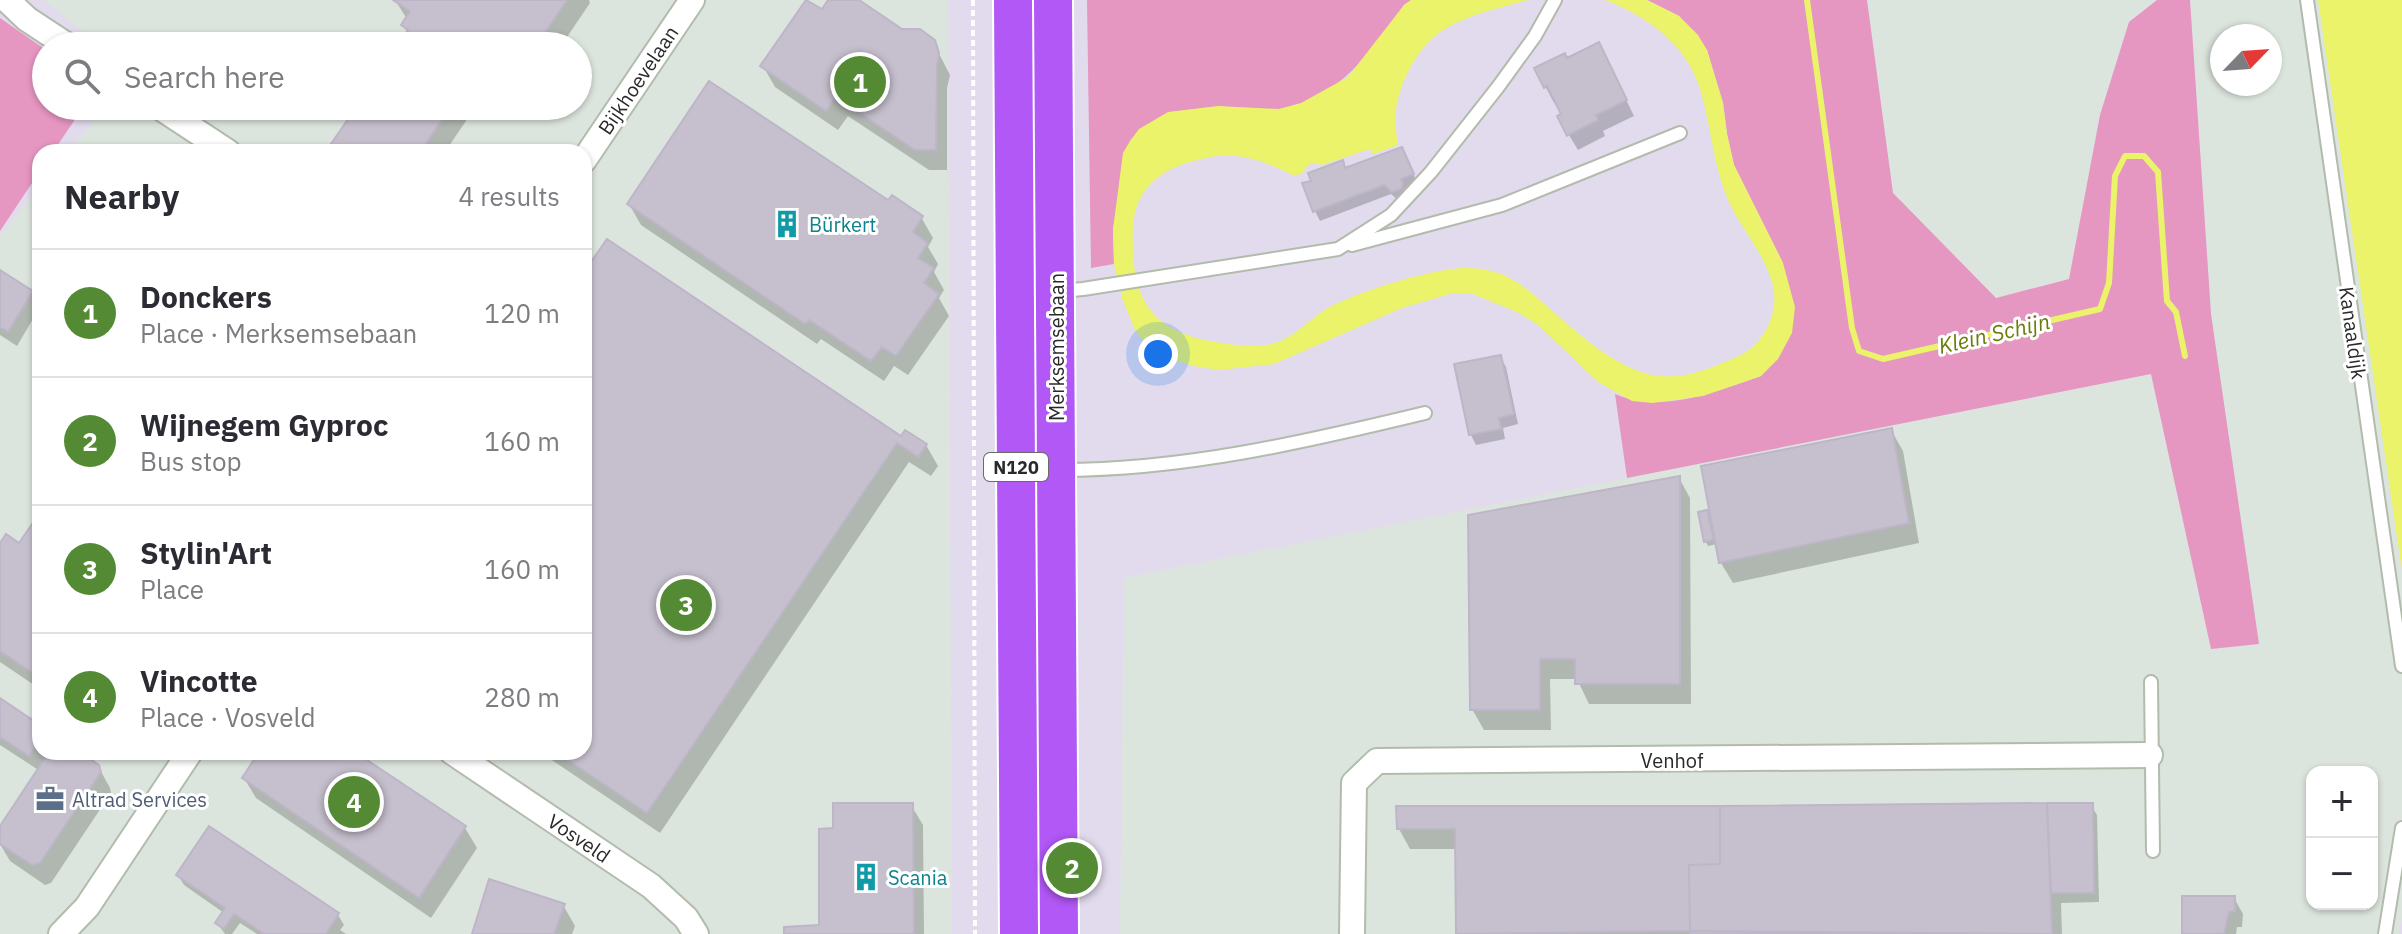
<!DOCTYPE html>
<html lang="en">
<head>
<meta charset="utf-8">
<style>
  :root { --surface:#fff; --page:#f7f7f7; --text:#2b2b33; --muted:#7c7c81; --line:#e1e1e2; --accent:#548a34 }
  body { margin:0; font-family:"IBM Plex Sans",sans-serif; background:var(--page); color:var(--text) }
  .controls { position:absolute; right:24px; bottom:24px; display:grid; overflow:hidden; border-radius:16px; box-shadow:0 2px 6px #0004 }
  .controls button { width:72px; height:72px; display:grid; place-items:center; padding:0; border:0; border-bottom:2px solid var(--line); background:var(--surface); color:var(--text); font:40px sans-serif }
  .compass { position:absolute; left:2210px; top:24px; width:72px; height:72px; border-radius:50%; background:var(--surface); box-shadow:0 2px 6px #0004; rotate:65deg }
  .you { position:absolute; left:1158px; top:354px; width:28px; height:28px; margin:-20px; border:6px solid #fff; border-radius:50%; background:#1a73e8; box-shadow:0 0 0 12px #1a73e833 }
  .badge { display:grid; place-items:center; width:52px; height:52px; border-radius:50%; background:var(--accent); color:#fff; font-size:26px; font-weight:700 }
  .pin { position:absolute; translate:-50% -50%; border:4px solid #fff; box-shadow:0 2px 8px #0006 }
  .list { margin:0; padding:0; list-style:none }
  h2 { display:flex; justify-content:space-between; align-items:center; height:104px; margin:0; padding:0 32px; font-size:34px }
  h2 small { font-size:26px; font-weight:400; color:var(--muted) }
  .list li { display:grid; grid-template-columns:52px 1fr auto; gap:24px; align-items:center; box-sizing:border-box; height:128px; padding:0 32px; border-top:2px solid var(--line) }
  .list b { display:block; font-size:30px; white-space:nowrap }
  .list p { margin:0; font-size:26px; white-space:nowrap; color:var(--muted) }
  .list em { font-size:26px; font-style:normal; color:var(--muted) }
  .icon { flex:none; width:44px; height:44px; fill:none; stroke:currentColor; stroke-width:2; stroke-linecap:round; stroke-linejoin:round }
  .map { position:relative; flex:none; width:2402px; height:934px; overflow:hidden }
  .search { position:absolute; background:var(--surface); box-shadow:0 2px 6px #0004; left:32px; top:32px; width:560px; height:88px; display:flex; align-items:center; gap:20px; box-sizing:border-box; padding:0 28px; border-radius:44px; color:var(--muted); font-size:30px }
  .panel { position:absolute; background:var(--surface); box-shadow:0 2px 6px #0004; left:32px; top:144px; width:560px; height:616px; border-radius:24px }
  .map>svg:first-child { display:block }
  .industrial { fill:#dce5dd; fill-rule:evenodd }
  .green { fill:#e596c1 }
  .water { fill:#eaf36a }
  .shadow { fill:#0003 }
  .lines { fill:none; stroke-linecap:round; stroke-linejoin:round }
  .stream { stroke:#eaf36a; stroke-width:6 }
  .building { fill:#c6c0ce; stroke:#bdb5c8; stroke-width:2 }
  .service-casing { stroke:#b2bbac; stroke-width:16 }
  .minor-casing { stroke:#b2bbac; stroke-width:28 }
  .primary-casing { stroke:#fff; stroke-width:42 }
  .path { stroke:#fff; stroke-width:4; stroke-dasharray:6 4; stroke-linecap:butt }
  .service { stroke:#fff; stroke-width:12 }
  .minor { stroke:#fff; stroke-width:24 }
  .primary { stroke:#b158f6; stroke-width:38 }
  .labels { text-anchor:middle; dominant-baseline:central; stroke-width:6; stroke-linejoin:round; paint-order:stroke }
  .shield { fill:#fff; stroke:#6a6a6a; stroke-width:2 }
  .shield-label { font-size:18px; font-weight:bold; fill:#2a2a2a }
  .street-label { font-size:20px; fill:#2a2a2a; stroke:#fff }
  .culture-label { font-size:20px; fill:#0d838f; stroke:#fff; text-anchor:start }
  .service-label { font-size:20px; fill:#4e5e75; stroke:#fff; text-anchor:start }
  .water-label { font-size:22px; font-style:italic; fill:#6c7c0a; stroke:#fff }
</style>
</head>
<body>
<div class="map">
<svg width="2402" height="934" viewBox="0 0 2402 934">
  <rect width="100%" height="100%" fill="#e2dbed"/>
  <path class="industrial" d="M44 0H948L952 934H0V235L40 186V752H584V152H68L106 106H578V46H100Z
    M1867 0H2157L2129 22 2100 115 2069 279 1996 298 1893 193Z
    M2190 0H2318L2402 571V919L2400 934H1120L1124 578 2151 374 2211 649V314ZM2222 36H2270V84H2222ZM2312 772H2372V904H2312Z"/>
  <path class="green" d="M1087 0H1411L1404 5C1373 50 1338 100 1280 109 1259 112 1238 108 1218 106L1117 207 1113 229 1114 264 1091 268Z
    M1647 0H1867L1893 193 1996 298 2069 279 2100 115 2129 22 2157 0H2190L2211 314 2259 644 2211 649 2151 374 1627 478 1615 394C1663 414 1714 392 1761 376L1783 263 1734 165 1727 134 1723 103 1707 50 1679 16Z
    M0 18 46 50V106H84L53 152H40V171L0 231Z"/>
  <path class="water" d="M1411 0H1528C1500 8 1470 14 1445 29 1417 45 1396 88 1395 120 1395 128 1397 137 1398 145L1373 154 1370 149 1322 165 1312 163 1305 168 1304 172 1295 176C1276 167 1257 158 1236 156 1224 154 1214 156 1202 159 1169 166 1141 181 1134 217 1132 228 1133 240 1133 252 1135 308 1161 334 1216 342 1235 345 1253 348 1271 344 1292 339 1306 323 1323 311 1351 293 1436 267 1468 268 1501 269 1517 280 1541 301 1576 331 1626 382 1676 376 1699 374 1720 364 1741 355 1763 344 1777 316 1774 292 1770 261 1744 233 1731 206 1712 167 1712 125 1699 86 1684 42 1646 16 1605 0H1647L1679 16 1698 35 1707 50 1723 103 1727 134 1734 165 1783 263 1795 307 1792 333 1778 359 1761 376 1703 396 1653 403 1632 401 1598 382 1538 325 1517 312 1473 294 1453 293 1402 308 1274 364 1219 370 1193 366 1157 354 1146 344 1135 330 1122 298 1114 264 1113 229 1123 153 1130 141 1139 129 1168 112 1218 106 1279 109 1301 103 1348 77 1404 5Z
    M2318 0H2402V571Z"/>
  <path class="shadow" d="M395 0H589L590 3 561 46H400L408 33 403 25 407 19Z
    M830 0H856L902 31 933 42 950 75 947 88V170H929L848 116 838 130 775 87 763 66 822 12Z
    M1567 60H1607L1634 116 1603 131 1605 136 1578 150 1569 135 1557 101 1554 103 1536 69Z
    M359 106H476L445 152H338L333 144Z
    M1407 159 1418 185 1405 190 1407 196 1399 201 1391 194 1320 221 1315 211 1346 170Z
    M888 203 921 217 933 238 928 247 938 264 934 272 944 290 939 298 949 316 908 375 894 366 884 381 821 339 817 344 641 225 629 204Z
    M0 272 32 293 40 307 17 346 0 335Z
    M584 276 901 438 926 445 938 466 931 476 909 462 660 833 540 752H584Z
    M1500 357 1506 367 1518 424 1503 428 1505 439 1476 445 1471 435 1456 366Z
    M1891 430 1903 451 1919 543 1733 583 1721 563 1717 544 1708 546 1706 542V512L1713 523Z
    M1679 478 1690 498 1691 704H1589L1577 679H1550L1551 730H1484L1472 709Z
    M40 518V689L0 662V546H20Z
    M0 701 40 727V752H74L98 766 110 788 111 793 51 883 45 885 10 861 0 844V830L40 771 0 745Z
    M261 752H351L465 828 477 848 431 918 256 798 244 778Z
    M911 805 923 825 924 934H786L821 927 835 830Z
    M2091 805 2097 815 2099 902 2061 903 2062 934H1458L1457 849H1410L1399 829 1398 808Z
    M178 875 338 915 344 925 340 930 346 934H257L240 923 232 934H225L217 923 224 913 184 885Z
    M2234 898 2243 914 2242 927H2237L2236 934H2184Z
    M563 905 575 926 572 934H474Z"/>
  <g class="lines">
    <path class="stream" d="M1807 0 1852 328 1859 351 1883 359 2100 309 2109 283 2115 176 2125 156H2144L2158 172 2167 301 2176 312 2185 356"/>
  </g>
  <path class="building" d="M393 0H567L536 46H397L408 30 401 25 410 11Z
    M806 0 822 9 828 0H859L902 29H920L935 40 939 53 937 66 936 150H915L836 97 826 111 760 66Z
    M1599 42 1627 100 1596 115 1598 120 1567 136 1557 116 1561 114 1547 86 1544 88 1534 68 1565 53 1567 58Z
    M709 81 888 200 892 195 923 216 913 232 928 243 918 258 934 268 924 283 939 294 896 356 882 347 871 361 809 320 805 324 627 204Z
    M357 106H451L420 152H343L331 144Z
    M1402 147 1414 174 1401 179 1403 184 1401 189 1392 192 1384 185 1313 212 1302 183 1311 181 1308 173 1343 160 1345 168Z
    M607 239 901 436 905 430 927 444 918 457 897 443 647 813 556 752H584V272Z
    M0 270 33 291 8 332 0 327Z
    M1501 355 1514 414 1499 418 1501 429 1469 435 1454 364Z
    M1892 428 1909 523 1719 563 1701 466Z
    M1680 476V684H1575V659H1540V710H1470L1468 515Z
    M1707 510 1714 540 1704 542 1698 512Z
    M39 514 40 515V678L0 651V543L6 534 19 543Z
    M0 698 40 725V739L29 756 0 737Z
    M49 752H80L99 765 101 772 40 863 32 865 0 844V826Z
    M259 752H355L466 826 419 898 242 778Z
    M833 803H913L914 934H784V927L819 925V829L833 828Z
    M2047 803H2093L2094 893H2051Z
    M2047 803 2052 934 1690 931 1689 865 1720 864V806Z
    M1396 806H1720V864L1689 865 1690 931 1456 934 1455 829H1397Z
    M209 826 339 913 326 934H264L234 914 224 929 215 923 225 908 176 875Z
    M489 879 565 904 554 934H472Z
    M2182 896H2235V911L2229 912 2224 934H2182Z
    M1690 931 1930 934H1690Z"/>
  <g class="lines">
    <defs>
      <path id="service" d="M2307 0 2402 666
        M1352 245 1502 205 1680 133
        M1060 291 1083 289 1338 249 1391 215 1431 172 1498 87 1535 36 1555 0
        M1060 470C1184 470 1305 442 1425 413
        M2151 682 2153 851
        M2385 934 2402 828"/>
      <path id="minor" d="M7 0 27 19 68 46
        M158 106 228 152
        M584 160 692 0
        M452 752 651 886 686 918 696 934
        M61 934 87 907 190 752
        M1352 934 1354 783 1377 761 2150 755"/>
      <path id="primary" d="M1013 0 1019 934
        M1053 0 1059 934"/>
    </defs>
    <use href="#service" class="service-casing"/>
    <use href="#minor" class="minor-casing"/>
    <use href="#primary" class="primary-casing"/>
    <path class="path" d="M973 0 975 934"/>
    <use href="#service" class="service"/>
    <use href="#minor" class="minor"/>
    <use href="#primary" class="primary"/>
  </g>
  <defs>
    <symbol id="building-bare" viewBox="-9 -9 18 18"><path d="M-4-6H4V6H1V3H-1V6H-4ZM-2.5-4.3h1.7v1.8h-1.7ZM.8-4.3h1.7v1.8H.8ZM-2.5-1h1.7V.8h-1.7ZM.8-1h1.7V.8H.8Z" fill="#0f9aa8" stroke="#fff" stroke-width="2.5" paint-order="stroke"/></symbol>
    <symbol id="office-bare" viewBox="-9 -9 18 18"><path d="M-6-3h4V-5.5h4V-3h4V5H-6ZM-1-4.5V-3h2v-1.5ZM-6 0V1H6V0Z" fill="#5c6f8a" stroke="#fff" stroke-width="2.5" paint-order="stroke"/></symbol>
  </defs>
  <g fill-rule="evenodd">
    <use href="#building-bare" x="767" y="204" width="40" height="40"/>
    <use href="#office-bare" x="30" y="779" width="40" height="40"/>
    <use href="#building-bare" x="846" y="857" width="40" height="40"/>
  </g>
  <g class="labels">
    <rect class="shield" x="984" y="453" width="64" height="28" rx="6"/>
    <g class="shield-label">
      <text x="1016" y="467">N120</text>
    </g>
    <g class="street-label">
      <text transform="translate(638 80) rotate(-56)">Bijkhoevelaan</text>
      <text transform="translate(2353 333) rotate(82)">Kanaaldijk</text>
      <text transform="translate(1056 347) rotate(-90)">Merksemsebaan</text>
      <text x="1672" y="760">Venhof</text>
      <text transform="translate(579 838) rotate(34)">Vosveld</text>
    </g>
    <g class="culture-label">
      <text x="809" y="224">Bürkert</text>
      <text x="888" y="877">Scania</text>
    </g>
    <g class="service-label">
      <text x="72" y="799">Altrad Services</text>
    </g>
    <g class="water-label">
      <text transform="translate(1994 333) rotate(-13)">Klein Schijn</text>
    </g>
  </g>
</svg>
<div class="controls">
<button>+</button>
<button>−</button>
</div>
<svg class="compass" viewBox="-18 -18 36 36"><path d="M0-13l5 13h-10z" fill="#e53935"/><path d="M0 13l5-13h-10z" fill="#7c7c81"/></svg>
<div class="you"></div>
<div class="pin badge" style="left:860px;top:82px">1</div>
<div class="pin badge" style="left:1072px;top:868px">2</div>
<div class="pin badge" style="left:686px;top:605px">3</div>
<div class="pin badge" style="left:354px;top:802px">4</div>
<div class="search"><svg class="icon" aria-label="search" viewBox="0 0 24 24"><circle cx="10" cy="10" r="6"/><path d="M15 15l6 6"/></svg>Search here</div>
<section class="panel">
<h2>Nearby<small>4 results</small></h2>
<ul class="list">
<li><span class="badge">1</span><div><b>Donckers</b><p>Place · Merksemsebaan</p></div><em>120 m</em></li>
<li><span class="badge">2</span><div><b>Wijnegem Gyproc</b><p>Bus stop</p></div><em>160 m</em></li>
<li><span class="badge">3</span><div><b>Stylin'Art</b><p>Place</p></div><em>160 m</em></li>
<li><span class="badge">4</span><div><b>Vincotte</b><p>Place · Vosveld</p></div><em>280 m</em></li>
</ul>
</section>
</div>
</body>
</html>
